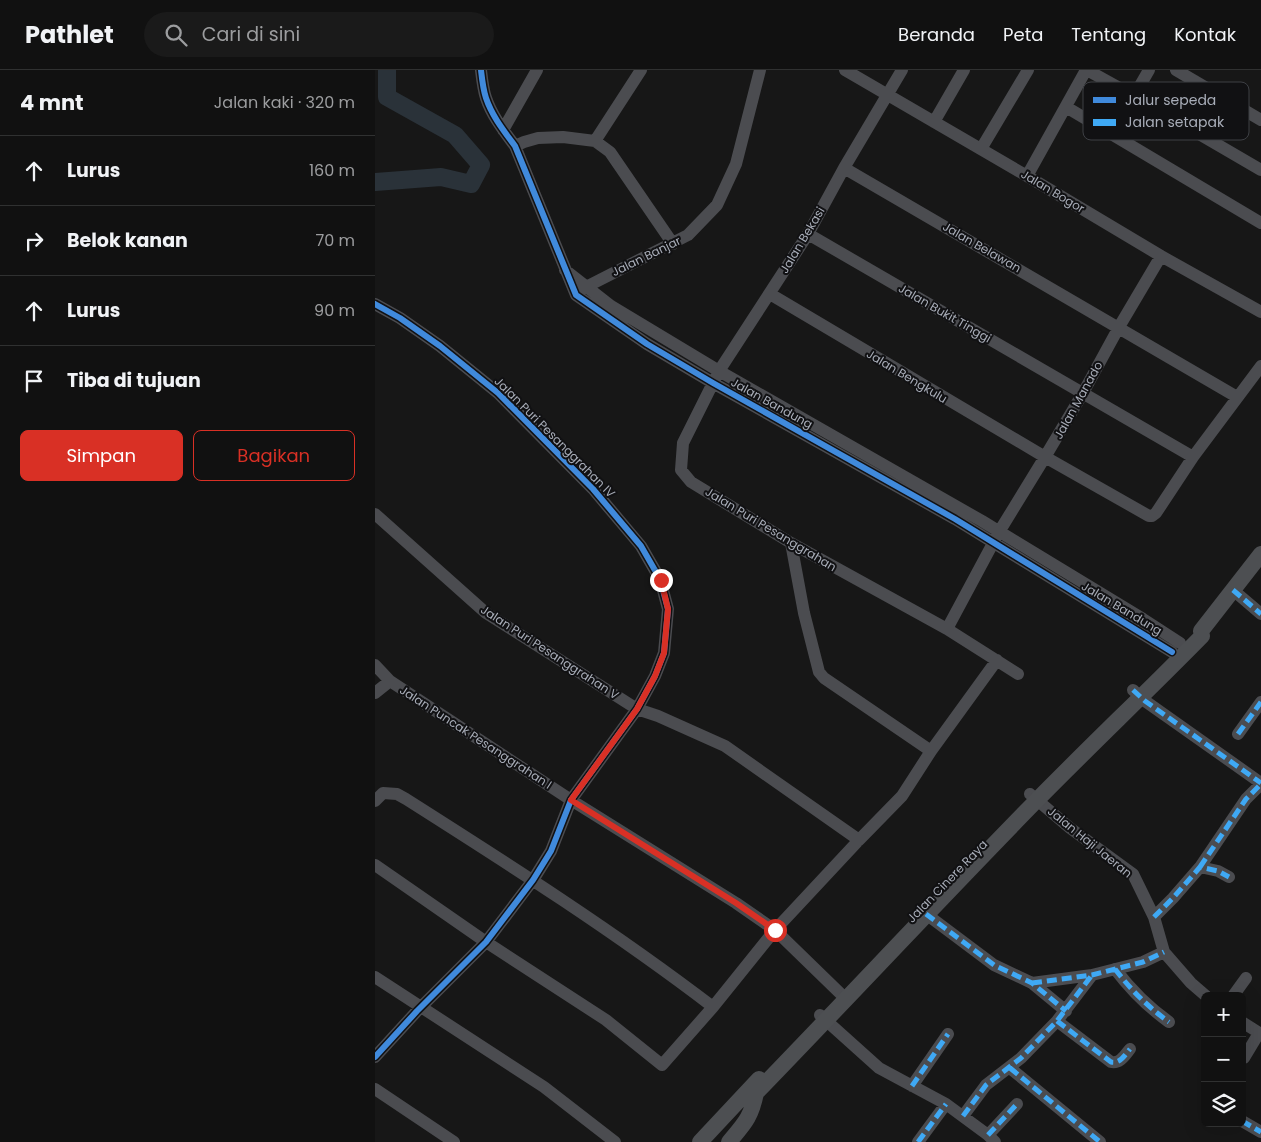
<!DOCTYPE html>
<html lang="id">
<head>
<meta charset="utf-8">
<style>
  :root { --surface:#111; --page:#1a1a1a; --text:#f1f3f6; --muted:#9c9d9f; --line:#303131; --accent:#d93025 }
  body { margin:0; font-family:Poppins,sans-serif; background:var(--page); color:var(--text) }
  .controls { position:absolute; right:15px; bottom:15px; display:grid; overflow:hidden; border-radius:8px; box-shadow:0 5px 20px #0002 }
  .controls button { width:45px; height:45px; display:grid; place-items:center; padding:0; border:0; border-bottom:1px solid var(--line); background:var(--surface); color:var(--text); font:25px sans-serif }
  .stop { position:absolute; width:15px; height:15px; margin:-11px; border:4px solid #d93025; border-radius:50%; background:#fff }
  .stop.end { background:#d93025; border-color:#fff; box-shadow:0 1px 5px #0008 }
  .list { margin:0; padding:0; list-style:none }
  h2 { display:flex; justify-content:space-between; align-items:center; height:65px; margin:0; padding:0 20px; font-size:21px }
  h2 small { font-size:16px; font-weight:400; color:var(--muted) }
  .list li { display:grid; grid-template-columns:32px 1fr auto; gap:15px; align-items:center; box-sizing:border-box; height:70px; padding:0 20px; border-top:1px solid var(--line) }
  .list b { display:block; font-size:19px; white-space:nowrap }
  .list em { font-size:16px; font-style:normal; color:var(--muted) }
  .actions { display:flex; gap:10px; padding:15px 20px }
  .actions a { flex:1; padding:11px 0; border:1px solid var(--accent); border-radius:8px; text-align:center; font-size:18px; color:var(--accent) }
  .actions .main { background:var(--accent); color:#fff }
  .icon { flex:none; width:28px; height:28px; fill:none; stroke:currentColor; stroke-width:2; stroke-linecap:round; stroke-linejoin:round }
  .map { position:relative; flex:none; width:886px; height:1072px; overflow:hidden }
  header { display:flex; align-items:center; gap:30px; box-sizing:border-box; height:70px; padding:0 25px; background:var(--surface); border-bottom:1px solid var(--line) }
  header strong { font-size:24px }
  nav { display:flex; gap:28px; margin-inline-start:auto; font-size:18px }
  .search { width:350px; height:45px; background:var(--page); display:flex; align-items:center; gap:12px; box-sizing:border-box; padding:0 18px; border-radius:28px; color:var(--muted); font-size:19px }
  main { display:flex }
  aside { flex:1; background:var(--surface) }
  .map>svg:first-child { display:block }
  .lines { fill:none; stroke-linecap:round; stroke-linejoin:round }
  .river { stroke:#2a3239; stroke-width:18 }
  .minor { stroke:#4b4c50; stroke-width:12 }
  .major { stroke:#4d4f52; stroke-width:16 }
  .quiet { stroke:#3fa9f5; stroke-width:5; stroke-dasharray:10 5; stroke-linecap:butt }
  .cycleway-casing { stroke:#111113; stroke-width:9 }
  .cycleway { stroke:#408adc; stroke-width:6 }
  .route { stroke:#d93025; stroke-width:6 }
  .labels { text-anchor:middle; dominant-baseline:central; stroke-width:4; stroke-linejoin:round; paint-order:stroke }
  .street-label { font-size:12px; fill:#a8adb8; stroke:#111113 }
  .key { fill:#111113; stroke:#3e4045; stroke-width:1 }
  .key-label { font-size:14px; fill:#a8adb8 }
</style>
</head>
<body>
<header>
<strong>Pathlet</strong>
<div class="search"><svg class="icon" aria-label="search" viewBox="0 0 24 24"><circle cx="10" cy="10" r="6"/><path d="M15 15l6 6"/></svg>Cari di sini</div>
<nav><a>Beranda</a><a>Peta</a><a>Tentang</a><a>Kontak</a></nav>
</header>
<main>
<aside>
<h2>4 mnt<small>Jalan kaki · 320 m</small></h2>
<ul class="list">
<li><svg class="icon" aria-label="ahead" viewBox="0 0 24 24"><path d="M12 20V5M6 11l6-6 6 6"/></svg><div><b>Lurus</b></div><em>160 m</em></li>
<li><svg class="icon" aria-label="right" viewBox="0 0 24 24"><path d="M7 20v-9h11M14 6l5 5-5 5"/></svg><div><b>Belok kanan</b></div><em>70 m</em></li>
<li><svg class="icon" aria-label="ahead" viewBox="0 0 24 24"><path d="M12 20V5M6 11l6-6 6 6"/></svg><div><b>Lurus</b></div><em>90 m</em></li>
<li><svg class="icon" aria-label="arrive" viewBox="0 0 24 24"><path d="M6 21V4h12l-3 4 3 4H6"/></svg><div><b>Tiba di tujuan</b></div></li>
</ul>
<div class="actions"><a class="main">Simpan</a><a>Bagikan</a></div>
</aside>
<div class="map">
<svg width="886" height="1072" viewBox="0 0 886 1072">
  <rect width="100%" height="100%" fill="#171717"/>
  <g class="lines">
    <path class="river" d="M0 112 66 107 96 114 106 95 80 65 12 27V0"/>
    <path class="minor" d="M106 0C107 9 108 19 111 28 117 46 129 61 140 76L201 225 272 274 338 313 580 449 797 582
      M470 0 652 106 786 186 886 242
      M527 0 469 98 433 164 344 301 308 373 306 400 316 412 416 473 572 559 643 604
      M712 0 759 26 886 100
      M801 0 886 50
      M759 26 774 0
      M691 37 886 153
      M559 52 589 0
      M128 60 162 0
      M220 71 266 0
      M140 76 149 72 163 68 188 67 220 71 235 82 298 174
      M606 79 653 0
      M469 98 862 327
      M652 106 711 0
      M433 164 818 387
      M190 200 236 236 344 301 607 451 768 549 805 573
      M205 220 313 165 342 135 361 94 385 0
      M395 224 670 387 774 446H777L781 443 818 387 886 296
      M0 234 25 248 65 276 123 323 218 419 266 476 285 509 293 539 289 583 280 606 262 639 196 730 176 781 158 810 111 872 42 941 0 987
      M0 444 111 543 262 639 283 646 350 676 484 770
      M416 473 429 543 444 602 449 608 556 681
      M858 520 886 544
      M572 559 624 462 670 387 708 323 744 257 786 186
      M0 595 15 611 196 730 361 833 400 860 471 929
      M758 620 770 631 886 713
      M0 623 15 611
      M863 664 886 632
      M655 724 695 758 758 804 779 847 789 882 816 913 831 926
      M0 731 8 723 22 724 31 729C135 795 240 862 338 937
      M0 795 111 872 231 950 287 995 338 937 400 860 484 770 527 726 556 681 622 590
      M825 797 871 729 886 714
      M551 844 619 895 657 913 691 941
      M779 847 798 828 825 797 843 801 854 807
      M740 899C756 920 773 937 794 952
      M0 907 169 1017 240 1072
      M657 913 717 905 768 892 789 882
      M858 926 871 908
      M445 945 504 998 571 1034 613 1065 620 1072
      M682 951 736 992C745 994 750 985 755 979
      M867 952 886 964
      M869 988 884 963
      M635 998 725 1072
      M537 1016 573 964
      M0 1019 79 1072
      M588 1046 611 1015 646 988 682 951 717 905
      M867 1051 886 1062
      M613 1065 642 1034
      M543 1072 571 1034"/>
    <path class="major" d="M325 1072 384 1009
      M354 1072C369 1054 376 1048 381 1023 474 927 566 828 661 731 715 676 772 622 827 566L826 561 886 484"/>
    <path class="quiet" d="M858 520 886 544
      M758 620 770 631 886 713
      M863 664 886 632
      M825 797 871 729 886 714
      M551 844 619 895 657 913 691 941
      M779 847 798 828 825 797 843 801 854 807
      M740 899C756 920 773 937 794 952
      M657 913 717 905 768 892 789 882
      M682 951 736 992C745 994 750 985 755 979
      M635 998 725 1072
      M537 1016 573 964
      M588 1046 611 1015 646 988 682 951 717 905
      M867 1051 886 1062
      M613 1065 642 1034
      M543 1072 571 1034"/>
    <defs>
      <path id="cycleway" d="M106 0C107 9 108 19 111 28 117 46 129 61 140 76L201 225 272 274 338 313 580 449 797 582
        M0 234 25 248 65 276 123 323 218 419 266 476 285 509 293 539 289 583 280 606 262 639 196 730 176 781 158 810 111 872 42 941 0 987"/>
    </defs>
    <use href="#cycleway" class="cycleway-casing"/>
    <use href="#cycleway" class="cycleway"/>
  </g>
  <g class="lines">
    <path class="route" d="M286 510 293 539 289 583 280 606 262 639 196 730 361 833 400 860"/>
  </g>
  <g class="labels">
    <g class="street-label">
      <text transform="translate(678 121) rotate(31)">Jalan Bogor</text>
      <text transform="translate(427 170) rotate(-59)">Jalan Bekasi</text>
      <text transform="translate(607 177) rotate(30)">Jalan Belawan</text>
      <text transform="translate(271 186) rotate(-26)">Jalan Banjar</text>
      <text transform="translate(570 243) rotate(30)">Jalan Bukit Tinggi</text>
      <text transform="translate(532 306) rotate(31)">Jalan Bengkulu</text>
      <text transform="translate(703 330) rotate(-61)">Jalan Manado</text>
      <text transform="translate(397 333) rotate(29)">Jalan Bandung</text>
      <text transform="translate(180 367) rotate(45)">Jalan Puri Pesanggrahan IV</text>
      <text transform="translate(396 459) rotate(31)">Jalan Puri Pesanggrahan</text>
      <text transform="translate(747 538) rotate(31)">Jalan Bandung</text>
      <text transform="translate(175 582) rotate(33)">Jalan Puri Pesanggrahan V</text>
      <text transform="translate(101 667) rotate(33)">Jalan Puncak Pesanggrahan I</text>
      <text transform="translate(715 772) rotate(39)">Jalan Haji Jaeran</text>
      <text transform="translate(572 811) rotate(-46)">Jalan Cinere Raya</text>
    </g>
  </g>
  <rect x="708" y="12" width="166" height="58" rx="8" class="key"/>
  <rect x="718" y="27" width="23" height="6" fill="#408adc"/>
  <rect x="718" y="49" width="23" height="7" fill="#3fa9f5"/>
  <g class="key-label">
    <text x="750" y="35">Jalur sepeda</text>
    <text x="750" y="57">Jalan setapak</text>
  </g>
</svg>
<div class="controls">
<button>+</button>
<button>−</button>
<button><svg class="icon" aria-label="layers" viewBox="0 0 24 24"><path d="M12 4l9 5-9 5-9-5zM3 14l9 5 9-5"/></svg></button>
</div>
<div class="stop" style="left:400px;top:860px"></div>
<div class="stop end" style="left:286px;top:510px"></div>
</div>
</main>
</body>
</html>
